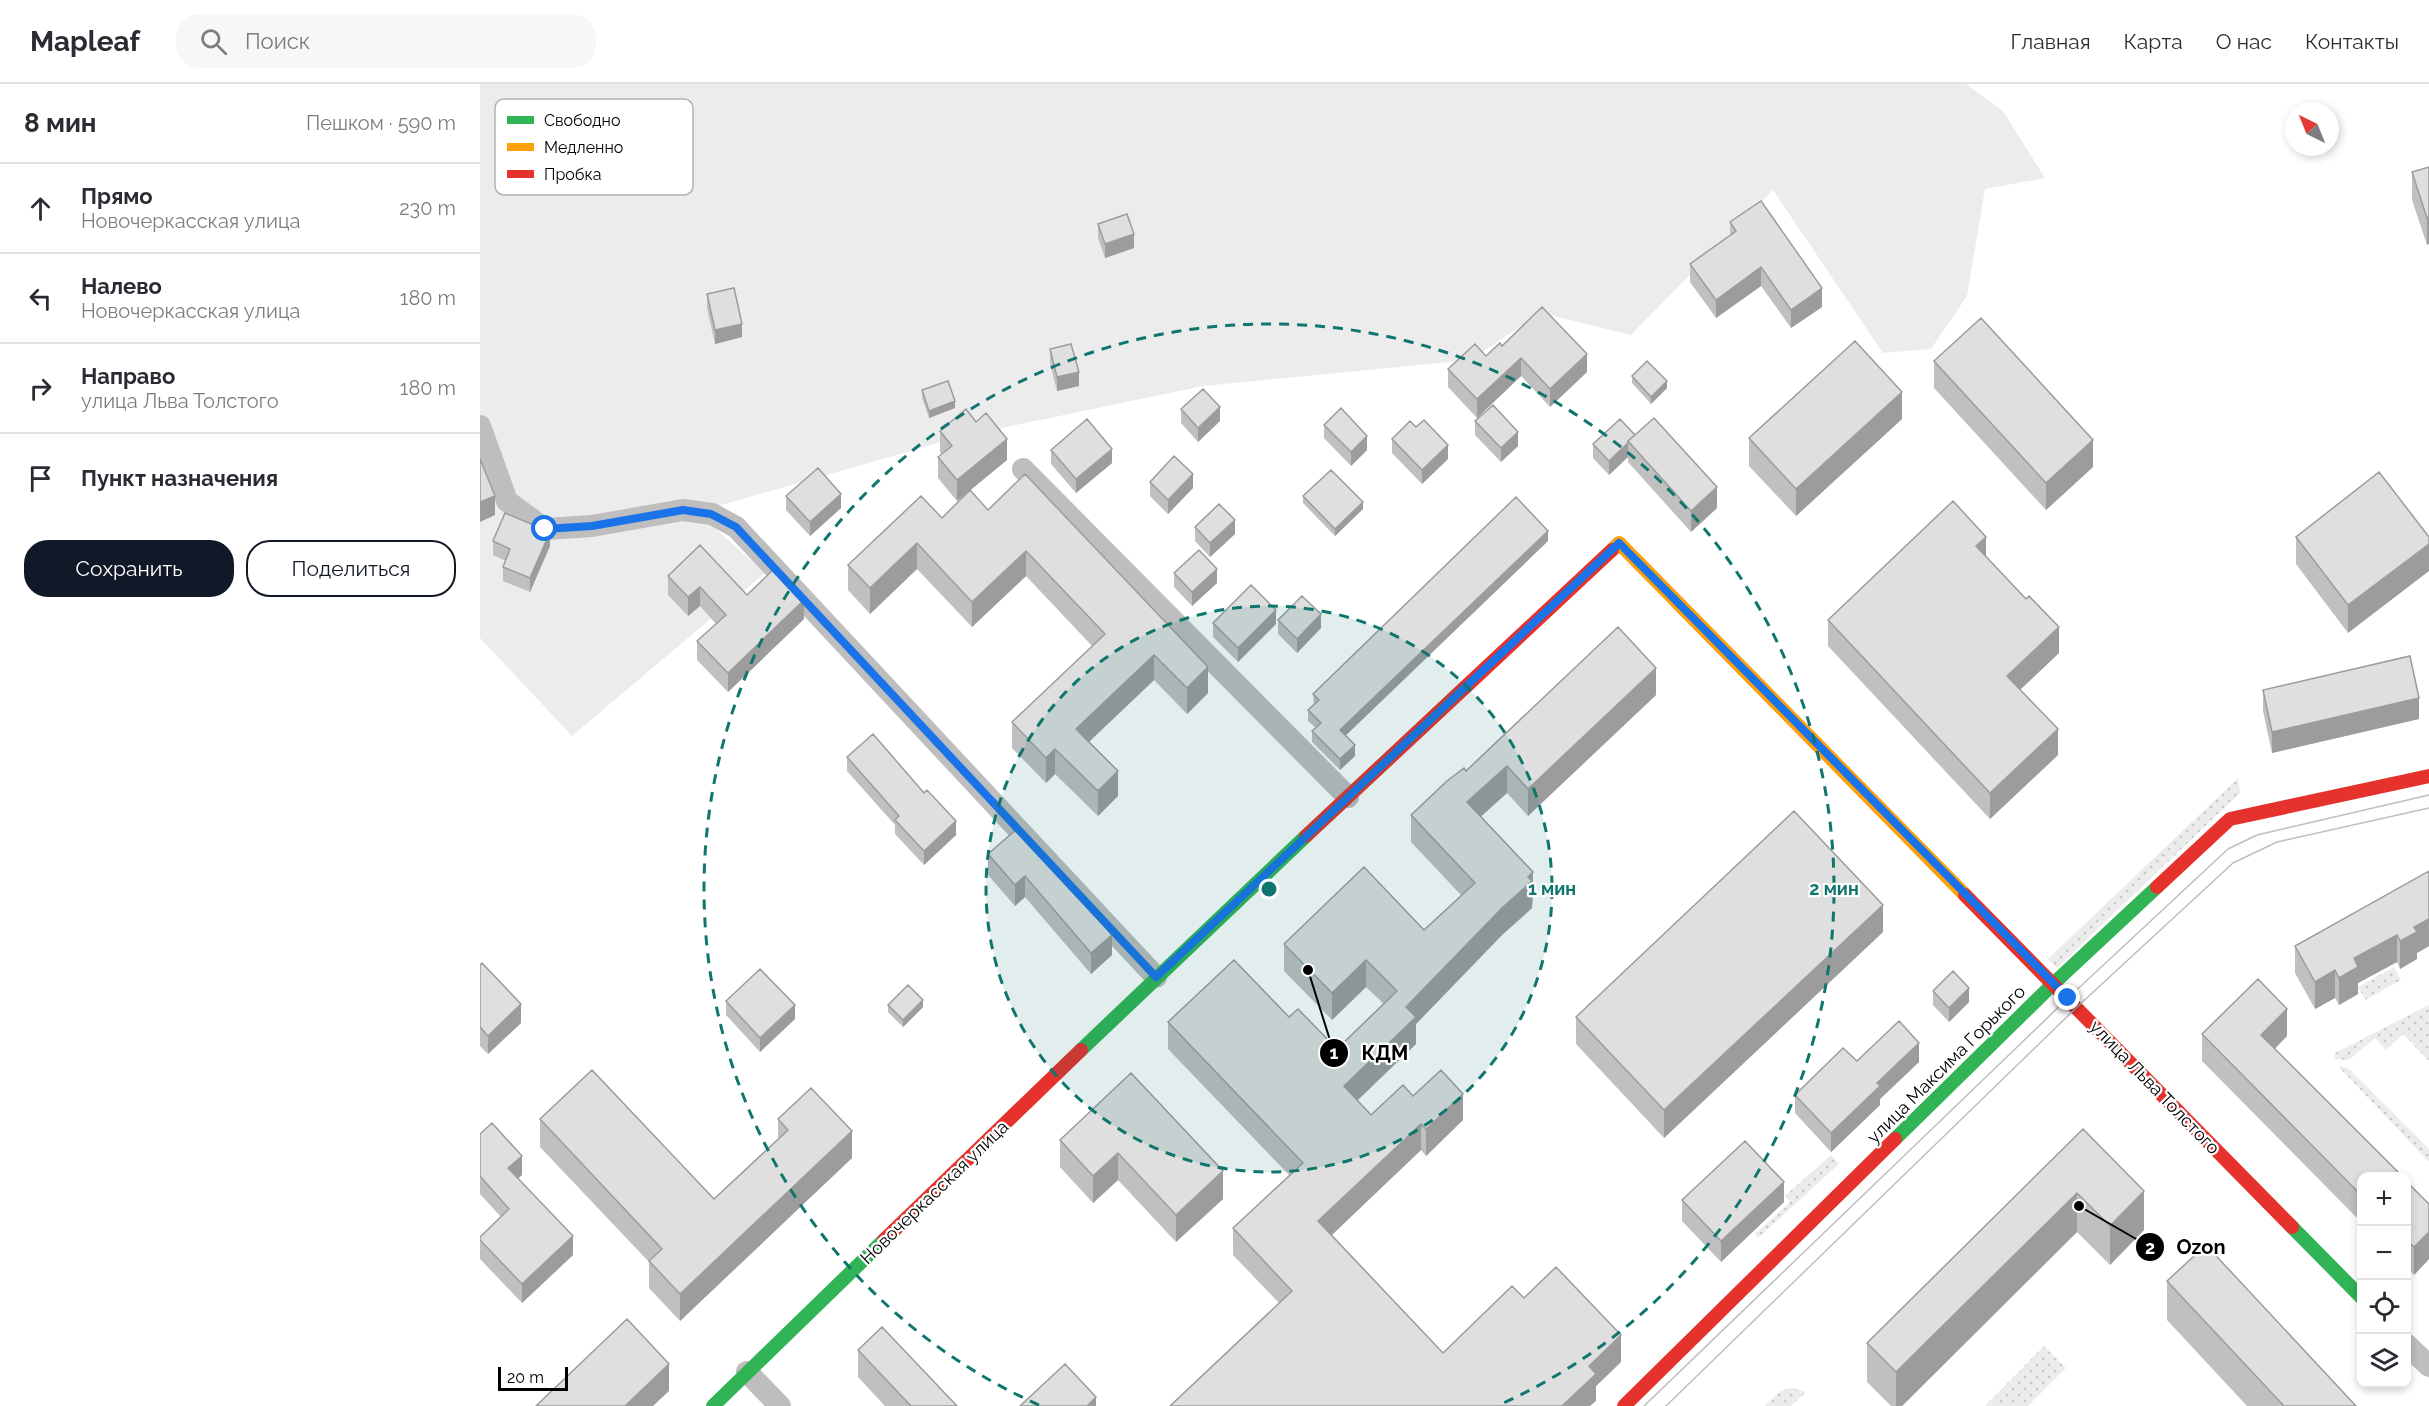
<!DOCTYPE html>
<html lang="ru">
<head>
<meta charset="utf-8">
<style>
  :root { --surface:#fff; --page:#f7f7f7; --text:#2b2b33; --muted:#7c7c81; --line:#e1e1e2; --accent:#111827 }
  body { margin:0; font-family:Raleway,sans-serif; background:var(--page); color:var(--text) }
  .controls { position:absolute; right:18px; bottom:18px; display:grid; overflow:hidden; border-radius:12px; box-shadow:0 3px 9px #0003 }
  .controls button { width:54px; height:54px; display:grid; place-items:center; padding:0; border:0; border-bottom:2px solid var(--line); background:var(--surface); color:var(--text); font:30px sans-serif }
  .compass { position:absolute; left:1805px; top:18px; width:54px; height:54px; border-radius:50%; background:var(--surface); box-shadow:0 3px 9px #0003; rotate:317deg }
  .scale { position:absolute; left:18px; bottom:15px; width:70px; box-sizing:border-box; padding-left:6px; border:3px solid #000; border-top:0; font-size:16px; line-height:21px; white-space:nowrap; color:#000; -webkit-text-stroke:4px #fff; paint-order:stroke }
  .stop { position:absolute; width:18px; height:18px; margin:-14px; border:4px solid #1a73e8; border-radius:50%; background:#fff }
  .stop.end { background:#1a73e8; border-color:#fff; box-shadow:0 2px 6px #0008 }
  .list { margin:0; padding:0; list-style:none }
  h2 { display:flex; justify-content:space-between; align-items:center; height:78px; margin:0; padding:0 24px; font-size:26px }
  h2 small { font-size:20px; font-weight:400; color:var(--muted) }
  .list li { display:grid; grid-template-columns:39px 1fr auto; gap:18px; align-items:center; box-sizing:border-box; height:90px; padding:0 24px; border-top:2px solid var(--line) }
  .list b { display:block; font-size:22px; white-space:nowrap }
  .list p { margin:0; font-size:20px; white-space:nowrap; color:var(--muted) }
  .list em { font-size:20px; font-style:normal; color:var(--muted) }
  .actions { display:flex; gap:12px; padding:18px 24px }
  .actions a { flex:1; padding:14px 0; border:2px solid var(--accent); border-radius:24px; text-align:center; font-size:21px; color:var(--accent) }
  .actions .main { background:var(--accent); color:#fff }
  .icon { flex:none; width:33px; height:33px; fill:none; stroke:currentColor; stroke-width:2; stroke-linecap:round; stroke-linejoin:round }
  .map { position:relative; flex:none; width:1949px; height:1322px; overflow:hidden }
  header { display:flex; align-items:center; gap:36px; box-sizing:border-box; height:84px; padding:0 30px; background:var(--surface); border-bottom:2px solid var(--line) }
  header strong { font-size:28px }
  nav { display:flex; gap:33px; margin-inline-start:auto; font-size:21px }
  .search { width:420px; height:54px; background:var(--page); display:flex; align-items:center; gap:15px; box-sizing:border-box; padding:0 21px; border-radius:24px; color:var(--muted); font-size:22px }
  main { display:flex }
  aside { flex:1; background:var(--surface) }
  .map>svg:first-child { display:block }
  .grass { fill:url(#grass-dots) }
  .garden { fill:#ececec }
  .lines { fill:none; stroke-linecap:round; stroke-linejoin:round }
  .street { stroke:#bebebe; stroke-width:22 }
  .fast { stroke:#30b455; stroke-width:14 }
  .slow { stroke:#ff9f0a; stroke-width:14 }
  .jam { stroke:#e5322d; stroke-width:14 }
  .tram { stroke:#bebebe; stroke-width:1.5 }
  .wall { fill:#c0c0c0 }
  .shaded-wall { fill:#9c9c9c }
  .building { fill:#dfdfdf; stroke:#9c9c9c; stroke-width:1.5 }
  .route { stroke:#1a73e8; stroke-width:8 }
  .ring { fill:none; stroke:#0f766e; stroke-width:3; stroke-dasharray:10 8 }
  .labels { text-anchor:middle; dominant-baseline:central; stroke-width:4.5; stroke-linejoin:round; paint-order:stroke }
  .street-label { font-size:18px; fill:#000; stroke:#fff }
  .key { fill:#fff; stroke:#b2b2b2; stroke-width:1.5 }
  .key-label { font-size:16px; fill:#000 }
  .centre { fill:#0f766e; stroke:#fff; stroke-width:3 }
  .ring-label { font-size:18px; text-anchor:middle; font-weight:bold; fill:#0f766e; stroke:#fff; stroke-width:4.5; stroke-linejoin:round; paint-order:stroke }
  .leader { fill:none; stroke:#000; stroke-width:2 }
  .callout-dot { fill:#000; stroke:#fff; stroke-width:2 }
  .mark-label { font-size:18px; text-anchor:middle; font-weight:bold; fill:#fff }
  .callout-label { font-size:20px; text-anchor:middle; font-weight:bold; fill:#000; stroke:#fff; stroke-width:4.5; stroke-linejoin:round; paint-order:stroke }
</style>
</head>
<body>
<header>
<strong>Mapleaf</strong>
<div class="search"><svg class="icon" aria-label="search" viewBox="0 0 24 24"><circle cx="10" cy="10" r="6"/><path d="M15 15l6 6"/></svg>Поиск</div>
<nav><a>Главная</a><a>Карта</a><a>О нас</a><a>Контакты</a></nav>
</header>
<main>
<aside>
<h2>8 мин<small>Пешком · 590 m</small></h2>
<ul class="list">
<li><svg class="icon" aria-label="ahead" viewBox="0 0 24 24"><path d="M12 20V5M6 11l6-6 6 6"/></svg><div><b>Прямо</b><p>Новочеркасская улица</p></div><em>230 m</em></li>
<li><svg class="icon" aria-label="left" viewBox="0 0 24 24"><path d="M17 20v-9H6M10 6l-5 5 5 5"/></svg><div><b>Налево</b><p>Новочеркасская улица</p></div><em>180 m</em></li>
<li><svg class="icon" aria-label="right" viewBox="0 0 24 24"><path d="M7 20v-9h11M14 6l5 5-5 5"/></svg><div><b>Направо</b><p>улица Льва Толстого</p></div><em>180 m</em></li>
<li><svg class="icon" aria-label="arrive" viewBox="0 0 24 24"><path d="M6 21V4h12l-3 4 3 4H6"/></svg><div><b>Пункт назначения</b></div></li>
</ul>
<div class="actions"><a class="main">Сохранить</a><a>Поделиться</a></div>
</aside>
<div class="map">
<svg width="1949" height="1322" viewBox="0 0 1949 1322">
  <defs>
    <pattern id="grass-dots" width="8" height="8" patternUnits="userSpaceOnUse" patternTransform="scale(1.5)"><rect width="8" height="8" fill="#ececec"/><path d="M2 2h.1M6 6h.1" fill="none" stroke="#c9c9c9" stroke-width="1.8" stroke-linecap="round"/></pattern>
  </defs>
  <rect width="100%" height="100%" fill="#fff"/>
  <path class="grass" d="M1758 694 1760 709 1577 884 1568 875Z
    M1914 883 1921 896 1885 916 1878 903Z
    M1949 921V977L1923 950 1906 966 1895 954 1869 976 1854 975 1855 969Z
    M1858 982 1868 984 1949 1065V1078Z
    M1351 1071 1359 1080 1278 1154 1275 1150 1310 1118 1305 1112Z
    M1564 1262 1586 1284 1548 1322H1505Z
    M1312 1304 1326 1308 1311 1322H1285L1300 1307Z"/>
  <path class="garden" d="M0 0H1486L1523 27 1565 94 1505 105 1487 212 1451 265 1403 269 1293 106 1151 251 1061 229 990 276 723 302 479 353 217 428 285 489 92 652 0 554Z"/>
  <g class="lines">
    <path class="street" d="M0 342 27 417 65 445 112 442 203 426 232 430 256 443 676 893
      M543 385 868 713
      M1926 1260 1949 1282
      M267 1288 300 1322"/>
    <path class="fast" d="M601 966 826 752
      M1415 1055 1573 900 1677 803
      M1812 1143 1882 1214
      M233 1322 404 1156"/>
    <path class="slow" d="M1132 466 1139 459 1485 811"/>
    <path class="jam" d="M826 752 1132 466
      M1677 803 1750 735 1949 692
      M1485 811 1812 1143
      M404 1156 601 966
      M1144 1322 1415 1055"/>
    <path class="tram" d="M1164 1322 1588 914 1748 765 1777 751 1949 711
      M1186 1322 1597 923 1753 779 1797 758 1949 724"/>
  </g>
  <path class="wall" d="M1949 83 1947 161 1932 116V88Z
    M1250 138 1342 223 1311 244 1281 202 1236 234 1210 198V180L1250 152Z
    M618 140 654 164 625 174 618 154Z
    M227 210 262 253 235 260 227 224Z
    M1022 262 1107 288 1070 323 1041 292 997 334 968 303V285L1006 272Z
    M570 265 599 302 577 307 570 279Z
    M1454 277 1613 383 1566 426 1454 304Z
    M1152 292 1187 304 1171 320 1152 299Z
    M442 306 475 324 449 334 442 314Z
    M701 325 740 337 718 358 701 339Z
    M1422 335 1316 432 1269 382V354Z
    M995 337 1038 362 1021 378 995 351Z
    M844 341 887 366 871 382 844 354Z
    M460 347 527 376 477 417 458 394V373L462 370 460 368Z
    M1155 351 1237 424 1211 448 1148 378V373L1129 391 1113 374V360Z
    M912 355 968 375 942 400 912 369Z
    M571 366 632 379 596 409 571 380Z
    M1899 388 1868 549 1816 480V453Z
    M670 398 713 404 688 430 670 412Z
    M306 412 361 424 330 452 306 426Z
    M823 412 883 425 855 452 823 419Z
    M508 426 728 609 707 630 674 596 609 658 638 712 618 732 575 690 566 699 532 664V638L612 562 546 492 492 543 437 485 390 530 368 506V481L462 434Z
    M715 443 755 450 730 473 715 457Z
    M13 457 70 462 50 508 23 497V483L26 477 13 471Z
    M1068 457 866 651 875 672 860 686 832 658V647L836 644 828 637V626L834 621 833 610Z
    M1506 473 1579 569 1540 606 1578 671 1510 735 1348 562V536Z
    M694 489 737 499 712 522 694 503Z
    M188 492 267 511 324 535 248 608 217 576V557L236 540 220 522 208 532 188 511Z
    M798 536 841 544 817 569 798 550Z
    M733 539 796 540 758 578 733 553Z
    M1783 606 1939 635 1792 669 1783 627Z
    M1176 611 1048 732 1027 709 1000 733 1053 815 1052 824 1022 851 936 940V960L877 1017 891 1031 933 1012 983 1036 946 1072 941 1066 852 1151 963 1269 1044 1214 1141 1278 1116 1302V1317L799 1219 753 1171V1144L810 1092 688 965V938L809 933 857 965 904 920 886 903 852 936 804 887V860L944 846 981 811 931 758V731L986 687Z
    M367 673 476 751 444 781 415 750V741L367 687Z
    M538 744 632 871 611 890 545 813 535 822 508 791V770Z
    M1949 787V862L1937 869V875L1920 885 1917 878 1878 899V910L1859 921 1855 914 1835 925 1815 889V862Z
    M1403 848 1184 1054 1096 960V933Z
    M0 881 41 939 8 970 0 962Z
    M1453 907 1489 918 1469 938 1453 921Z
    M246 917 315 935 280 968 246 931Z
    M408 921 443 923 423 943 408 928Z
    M1722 950 1807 952 1795 965 1881 1092V1138L1722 977Z
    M1377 977 1439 978 1400 1015V1021L1351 1068 1315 1029V1011Z
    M60 1035 234 1115 298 1055V1035L372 1074 200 1237 169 1204V1178L60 1063Z
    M1603 1045 1664 1146 1630 1181 1597 1148 1422 1322H1411L1387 1298V1259Z
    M0 1050 42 1091 38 1094 93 1171 42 1219 0 1175V1153L21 1133 0 1110Z
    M580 1056 743 1087V1115L696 1158 638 1096 613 1119 580 1083Z
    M1926 1097 1949 1120V1175L1934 1191 1926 1183Z
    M1202 1116 1304 1118 1241 1178 1202 1137Z
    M1687 1197 1876 1322H1767L1687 1236Z
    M378 1266 477 1322H405L378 1293Z"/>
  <path class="shaded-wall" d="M1949 133V160L1947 161V134Z
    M654 150V164L625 174V160Z
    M1281 183V202L1236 234V216Z
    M1342 204V223L1311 244V226Z
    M262 240V253L235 260V246Z
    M1107 270V288L1070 323V305Z
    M1041 274V292L997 334V315Z
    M599 288V302L577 307V293Z
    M1187 297V304L1171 320V313Z
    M1422 308V335L1316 432V405Z
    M475 317V324L449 334V327Z
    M740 323V337L718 358V344Z
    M1038 348V362L1021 378V364Z
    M887 352V366L871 382V368Z
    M527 355V376L477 417V396Z
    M1613 356V383L1566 426V399Z
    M1148 359V373L1129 391V377Z
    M968 361V375L942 400V386Z
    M632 365V379L596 409V395Z
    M713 390V404L688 430V416Z
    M1237 403V424L1211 448V427Z
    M361 410V424L330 452V438Z
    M15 412V431L0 438V418Z
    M883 418V425L855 452V445Z
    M755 436V450L730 473V459Z
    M1068 447V457L860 657V646Z
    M70 448V462L50 508V494Z
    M1506 453V479L1496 462Z
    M437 459V485L390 530V504Z
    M1949 460V487L1868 549V521Z
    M546 467V492L492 543V518Z
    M737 485V499L712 522V508Z
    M220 503V522L208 532V513Z
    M324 516V535L248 608V589Z
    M796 526V540L758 578V564Z
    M841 530V544L817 569V555Z
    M1579 543V569L1527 618V592Z
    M674 571V596L596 670V645Z
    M728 583V609L707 630V604Z
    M1176 584V611L1048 732V705Z
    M1939 614V635L1792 669V648Z
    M1578 645V671L1510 735V709Z
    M875 661V672L860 686V675Z
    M575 665V690L566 699V674Z
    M1027 682V709L987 745V718Z
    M638 687V712L618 732V707Z
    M476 737V751L444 781V767Z
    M1053 788 1052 824 1022 851 936 940V960L864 1029V1002L926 923Z
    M545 792V813L535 822V801Z
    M1403 821V848L1184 1054V1026Z
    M1949 835V862L1937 869V875L1920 885V857L1934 843Z
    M632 851V871L611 890V869Z
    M1917 851V878L1878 899V910L1859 921V894L1874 874Z
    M886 876V903L852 936V909Z
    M1855 886V914L1835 925V898Z
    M1489 904V918L1469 938V924Z
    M443 916V923L423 943V936Z
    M41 920V939L8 970V952Z
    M315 921V935L280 968V954Z
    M1807 925V952L1781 978V951Z
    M1439 959V978L1400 1015V1021L1351 1068V1049L1397 999Z
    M983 1010V1036L946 1072V1045Z
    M941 1040V1066L838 1164V1137Z
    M372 1047V1074L200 1237V1210Z
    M638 1069V1096L613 1119V1092Z
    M42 1072V1091L28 1103V1084Z
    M743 1087V1115L696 1158V1131Z
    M1304 1098V1118L1241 1178V1157Z
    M1664 1107V1146L1630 1181V1142Z
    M1597 1109V1148L1422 1322H1416V1288Z
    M1949 1148V1175L1934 1191V1163Z
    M93 1152V1171L42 1219V1200Z
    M1141 1251V1278L1116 1302V1317L1110 1322H1082L1109 1282Z
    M189 1280V1307L173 1322H145Z
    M616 1313V1322H607Z"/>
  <path class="building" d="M1949 83V133L1947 134 1932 88Z
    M1281 117 1342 204 1311 226 1281 183 1236 216 1210 180 1256 147 1250 138Z
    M647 130 654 150 625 160 618 140Z
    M254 204 262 240 235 246 227 210Z
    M1062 223 1107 270 1070 305 1041 274 997 315 968 285 995 260 1006 272 1020 259 1022 262Z
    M1501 234 1613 356 1566 399 1454 277Z
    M1375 257 1422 308 1316 405 1269 354Z
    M591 260 599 288 577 293 570 265Z
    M1167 277 1187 297 1171 313 1152 292Z
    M468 297 475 317 449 327 442 306Z
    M723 305 740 323 718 344 701 325Z
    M1013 321 1038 348 1021 364 995 337Z
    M861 324 887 352 871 368 844 341Z
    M486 325 496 338 506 329 527 355 477 396 458 373 472 362 460 347Z
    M1174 334 1237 403 1211 427 1148 357Z
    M607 335 632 365 596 395 571 366Z
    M1140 335 1155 351 1148 357V359L1129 377 1113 360Z
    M944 336 968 361 942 386 912 355 930 337 936 343Z
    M694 372 713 390 688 416 670 398Z
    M0 375 15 412 0 418Z
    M338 384 361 410 330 438 306 412Z
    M851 386 883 418 855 445 823 412Z
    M1899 388 1949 453V460L1868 521 1816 453Z
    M545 390 728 583 707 604 674 571 596 645 638 687 618 707 575 665 566 674 532 638 625 550 546 467 492 518 437 459 390 504 368 481 441 412 462 434 490 406 508 426Z
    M1036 413 1068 447 860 646 875 661 860 675 832 647 841 639 828 626 839 616 833 610Z
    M1473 417 1506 453 1496 462 1546 515 1549 512 1579 543 1527 592 1578 645 1510 709 1348 536Z
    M739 420 755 436 730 459 715 443Z
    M25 429 70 448 50 494 23 483 30 465 13 457Z
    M220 461 267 511 294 485 324 516 248 589 217 557 246 531 220 503 208 513 188 492Z
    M719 466 737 485 712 508 694 489Z
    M771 501 796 526 758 564 733 539Z
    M822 512 841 530 817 555 798 536Z
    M1138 543 1176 584 1048 705 1027 682 987 718 1053 788 1048 793 1052 797 1022 824 926 923 936 933 864 1002 891 1031 923 1001 933 1012 961 986 983 1010 946 1045 941 1040 838 1137 963 1269 1032 1202 1044 1214 1076 1183 1141 1251 1109 1282 1116 1290 1082 1322H690L812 1207 753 1144 823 1079 688 938 754 876 809 933 818 925 857 965 917 907 886 876 852 909 804 860 884 783 944 846 995 799 931 731 967 697 984 684 986 687Z
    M1930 572 1939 614 1792 648 1783 606Z
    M393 650 444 709 447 706 476 737 444 767 415 736 419 732 367 673Z
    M1314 727 1403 821 1184 1026 1096 933Z
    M538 744 632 851 611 869 545 792 535 801 508 770Z
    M1949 787V835L1934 843 1937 848 1920 857 1917 851 1874 874 1878 883 1859 894 1855 886 1835 898 1815 862Z
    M2 879 41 920 8 952 0 943V881Z
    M280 885 315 921 280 954 246 917Z
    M1473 887 1489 904 1469 924 1453 907Z
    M1778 895 1807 925 1781 951 1922 1092H1881V1111L1722 950Z
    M428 901 443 916 423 936 408 921Z
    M1419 937 1439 959 1397 999 1400 1002 1351 1049 1315 1011 1363 964 1377 977Z
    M112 986 234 1115 308 1046 298 1035 331 1004 372 1047 200 1210 169 1177 182 1165 60 1035Z
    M651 989 743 1087 696 1131 638 1069 613 1092 580 1056Z
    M12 1039 42 1072 28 1084 93 1152 42 1200 0 1156V1153L29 1125 0 1092V1050Z
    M1603 1045 1664 1107 1630 1142 1597 1109 1416 1288 1387 1259Z
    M1265 1057 1304 1098 1241 1157 1202 1116Z
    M1926 1097 1949 1120V1148L1934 1163 1926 1156Z
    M1726 1161 1876 1322H1804L1687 1197Z
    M147 1235 189 1280 145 1322H56Z
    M402 1243 477 1322H431L378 1266Z
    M585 1280 616 1313 607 1322H540Z"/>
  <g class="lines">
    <path class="route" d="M65 445 112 442 203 426 231 430 256 443 676 893 1139 459 1588 914"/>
  </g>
  <circle cx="789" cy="805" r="283" fill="#0f766e" fill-opacity=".12"/>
  <g class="ring">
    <circle cx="789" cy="805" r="283"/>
    <path d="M559 1321A565 565 0 1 1 1019 1321"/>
  </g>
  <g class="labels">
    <g class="street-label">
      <text transform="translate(1466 980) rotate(-45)">улица Максима Горького</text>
      <text transform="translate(1675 1003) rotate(46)">улица Льва Толстого</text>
      <text transform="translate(454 1108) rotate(-44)">Новочеркасская улица</text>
    </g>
  </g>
  <rect x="15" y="15" width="198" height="96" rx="9" class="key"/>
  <rect x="27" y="32" width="27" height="8" fill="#30b455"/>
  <rect x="27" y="59" width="27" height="8" fill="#ff9f0a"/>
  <rect x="27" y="86" width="27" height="8" fill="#e5322d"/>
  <g class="key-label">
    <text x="64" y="42">Свободно</text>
    <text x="64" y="69">Медленно</text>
    <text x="64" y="96">Пробка</text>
  </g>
  <circle cx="789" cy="805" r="9" class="centre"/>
  <g class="ring-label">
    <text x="1072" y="811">1 мин</text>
    <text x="1354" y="811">2 мин</text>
  </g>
  <path class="leader" d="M828 886L854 969M1599 1122L1670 1163"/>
  <g class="callout-dot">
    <circle cx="828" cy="886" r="6"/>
    <circle cx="1599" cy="1122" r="6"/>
    <circle cx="854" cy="969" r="15"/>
    <circle cx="1670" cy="1163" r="15"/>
  </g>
  <g class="mark-label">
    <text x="854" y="975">1</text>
    <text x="1670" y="1170">2</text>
  </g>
  <g class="callout-label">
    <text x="905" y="976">КДМ</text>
    <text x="1721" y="1170">Ozon</text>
  </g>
</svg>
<div class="controls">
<button>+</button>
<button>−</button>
<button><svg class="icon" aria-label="locate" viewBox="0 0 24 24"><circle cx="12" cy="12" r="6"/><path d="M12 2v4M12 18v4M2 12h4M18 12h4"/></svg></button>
<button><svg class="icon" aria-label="layers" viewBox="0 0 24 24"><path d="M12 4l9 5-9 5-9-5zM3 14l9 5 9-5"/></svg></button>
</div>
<svg class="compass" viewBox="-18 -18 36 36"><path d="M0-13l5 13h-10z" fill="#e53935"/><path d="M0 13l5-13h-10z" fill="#7c7c81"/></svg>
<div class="scale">20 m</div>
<div class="stop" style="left:65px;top:445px"></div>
<div class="stop end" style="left:1588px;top:914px"></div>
</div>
</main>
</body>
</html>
